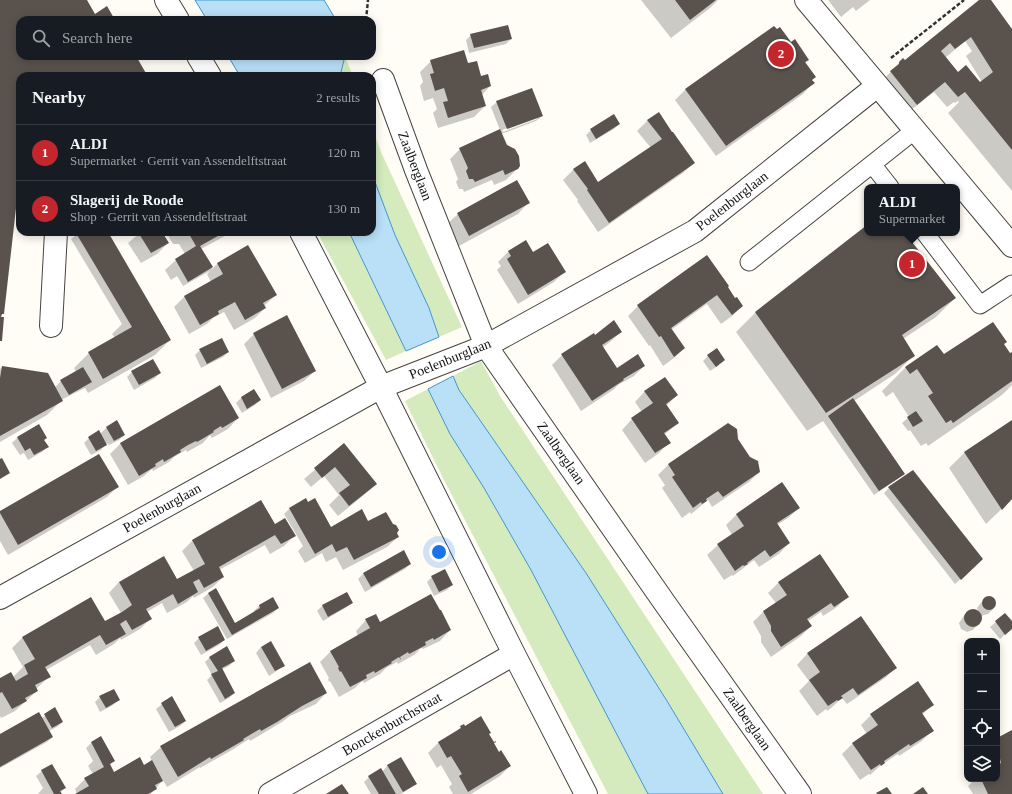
<!DOCTYPE html>
<html lang="en">
<head>
<meta charset="utf-8">
<style>
  :root { --surface:#171b24; --page:#20242c; --text:#f1f3f6; --muted:#9ea1a6; --line:#363941; --accent:#c4262e }
  body { margin:0; font-family:Georgia,serif; background:var(--page); color:var(--text) }
  .controls { position:absolute; right:12px; bottom:12px; display:grid; overflow:hidden; border-radius:8px; box-shadow:0 2px 10px #0003 }
  .controls button { width:36px; height:36px; display:grid; place-items:center; padding:0; border:0; border-bottom:1px solid var(--line); background:var(--surface); color:var(--text); font:20px sans-serif }
  .you { position:absolute; left:439px; top:552px; width:14px; height:14px; margin:-10px; border:3px solid #fff; border-radius:50%; background:#1a73e8; box-shadow:0 0 0 6px #1a73e833 }
  .badge { display:grid; place-items:center; width:26px; height:26px; border-radius:50%; background:var(--accent); color:#fff; font-size:13px; font-weight:700 }
  .pin { position:absolute; translate:-50% -50%; border:2px solid #fff; box-shadow:0 1px 4px #0006 }
  .popup { position:absolute; left:864px; top:184px; width:96px; height:52px; box-sizing:border-box; display:grid; place-content:center; border-radius:8px; background:var(--surface); filter:drop-shadow(0 1px 3px #0005); font-size:13px; white-space:nowrap; color:var(--muted) }
  .popup b { font-size:15px; color:var(--text) }
  .popup::after { content:''; position:absolute; left:50%; top:100%; margin-left:-8px; border:8px solid transparent; border-top-color:var(--surface) }
  .list { margin:0; padding:0; list-style:none }
  h2 { display:flex; justify-content:space-between; align-items:center; height:52px; margin:0; padding:0 16px; font-size:17px }
  h2 small { font-size:13px; font-weight:400; color:var(--muted) }
  .list li { display:grid; grid-template-columns:26px 1fr auto; gap:12px; align-items:center; box-sizing:border-box; height:56px; padding:0 16px; border-top:1px solid var(--line) }
  .list b { display:block; font-size:15px; white-space:nowrap }
  .list p { margin:0; font-size:13px; white-space:nowrap; color:var(--muted) }
  .list em { font-size:13px; font-style:normal; color:var(--muted) }
  .icon { flex:none; width:22px; height:22px; fill:none; stroke:currentColor; stroke-width:2; stroke-linecap:round; stroke-linejoin:round }
  .map { position:relative; flex:none; width:1012px; height:794px; overflow:hidden }
  .search { position:absolute; background:var(--surface); box-shadow:0 2px 10px #0003; left:16px; top:16px; width:360px; height:44px; display:flex; align-items:center; gap:10px; box-sizing:border-box; padding:0 14px; border-radius:12px; color:var(--muted); font-size:15px }
  .panel { position:absolute; background:var(--surface); box-shadow:0 2px 10px #0003; left:16px; top:72px; width:360px; height:164px; border-radius:12px }
  .map>svg:first-child { display:block }
  .green { fill:#d5ebbd }
  .water { fill:#b9e0f7; stroke:#3f96cf }
  .shadow { fill:#0003; fill-rule:evenodd }
  .building { fill:#5a524d; fill-rule:evenodd }
  .lines { fill:none; stroke-linecap:round; stroke-linejoin:round }
  .service-casing { stroke:#444; stroke-width:19 }
  .minor-casing { stroke:#444; stroke-width:24 }
  .path { stroke:#333; stroke-width:2.5; stroke-dasharray:4 2; stroke-linecap:butt }
  .service { stroke:#fff; stroke-width:17 }
  .minor { stroke:#fff; stroke-width:22 }
  .labels { text-anchor:middle; dominant-baseline:central; stroke-width:4; stroke-linejoin:round; paint-order:stroke }
  .street-label { font-size:14px; fill:#111; stroke:#fff }
</style>
</head>
<body>
<div class="map">
<svg width="1012" height="794" viewBox="0 0 1012 794">
  <rect width="100%" height="100%" fill="#fffdf5"/>
  <path class="green" d="M345 57 353 76H340Z
    M372 127 381 152 462 327 439 337 429 308 395 235 372 174Z
    M317 232H349L406 351 386 360Z
    M481 361 500 396 763 794H723L667 701 586 573 459 390 453 376Z
    M428 389 450 434 484 488 531 570 648 794H608L444 480 405 401Z"/>
  <path class="water" d="M195 0H324L336 20H207Z
    M228 56H345L340 76H240Z
    M372 174 395 235 429 308 439 337 406 351 349 232H372Z
    M453 376 459 390 586 573 667 701 723 794H648L531 570 484 488 450 434 428 389Z"/>
  <path class="shadow" d="M0 0H86L94 15 114 20H20V56H135L146 75 20 76V164L3 313 0 317Z
    M641 0H718L710 8 671 38Z
    M828 0H870L856 11 853 7 841 17Z
    M980 0H989L1012 30V191L948 113 959 102 958 101 955 103 954 102 947 107 934 92 906 114 881 82 899 63 905 61ZM965 41 972 51 966 56 982 82H978L958 74 945 58Z
    M471 35 511 39 506 44 469 53 466 40Z
    M791 43 808 60 805 63 813 83 803 94 716 156 675 100 686 89Z
    M431 61 481 77 490 86 482 95 485 106 474 117 438 128 433 113 437 109 433 98 424 101 420 86 423 82 420 72Z
    M497 102 542 116 536 121 501 134 517 169 506 180 494 185 492 180 464 192 463 189H459L456 182 458 179 450 159 460 149 500 130 491 107ZM537 117V119L503 132 502 130Z
    M648 120 694 163 683 173 598 232 577 201 578 200 563 180 573 170 585 162 597 184 651 148 637 131Z
    M619 124 614 129 590 143 586 135 591 130Z
    M528 203 518 214 459 246 447 224 458 214Z
    M867 227V233H903L955 298 936 317 903 339 914 355 895 374 854 401 904 473 899 478 874 495 823 421 807 431 736 332 755 313Z
    M80 232H106L170 340 155 355 88 393 85 388 63 399 47 415 0 442V369L2 367 55 387 61 381 76 372 74 368 89 353 115 338 112 334 122 324 71 239Z
    M141 232H228L225 236 201 249 212 269 217 264 248 247 276 295 264 306 265 308 255 318 234 330 224 312 213 318 207 324 189 334 174 307 184 297 211 282 207 274 210 271 183 286 177 276 171 280 165 270 176 260 185 254 179 244H173L167 234 163 236 168 243 157 254 141 263 128 243Z
    M509 251 533 253 564 272 554 282 518 304 497 270 501 266 498 262Z
    M727 287 735 299 742 306 732 316 721 324 707 304 671 330 684 348 674 358 663 366 650 345 649 346 628 316 638 306Z
    M621 332 610 342 602 348 616 370 644 366 634 376 618 385 613 390 581 411 552 365 562 355 594 336Z
    M254 334 315 371 304 381 271 398 244 344Z
    M200 350 228 352 223 357 201 368 195 355Z
    M1012 353V385L1002 395 928 446 926 443 921 446 910 430 908 431 902 423 909 417 893 392 886 397 882 391 906 367 944 356 1010 354Z
    M708 356 719 365 710 371 703 361Z
    M132 372 160 373 155 378 134 390 127 377Z
    M254 390 260 400 255 405 242 413 236 403 241 398Z
    M645 391 677 395 666 406 678 423 664 435 669 442 659 453 645 463 622 430 632 419 642 412 635 402Z
    M238 418 228 429 212 438 210 435 203 443 187 452 186 450 174 457 169 462 153 471 152 469 144 476 128 485 110 454 121 443Z
    M116 421 124 435 119 440 109 445 107 443 101 450 91 455 84 443 89 438 100 434 106 428Z
    M1012 421V499L986 524 949 468 964 453Z
    M39 426 44 440 47 447 42 452 28 460 24 453 20 455 12 443 17 438Z
    M737 439 759 472 749 482 712 507 708 500 695 511 691 514 690 512 682 518 662 488 665 485 658 475 669 464Z
    M344 445 376 483 365 494 338 516 329 505 339 495 324 476 311 487 304 479Z
    M782 483 799 508 788 518 777 525 789 543 779 554 759 567 754 560 733 576 732 575 724 580 707 555 718 545 732 535 726 525 736 515Z
    M117 487 107 497 8 555 0 541V512Z
    M889 488 982 559 955 584 884 493Z
    M308 503 330 528 367 522 396 533 398 537 387 547 343 570 336 557 326 562 322 553 305 563 298 551 303 546 284 514 290 508Z
    M274 525 294 536 284 546 270 554 265 545 219 570 223 577 213 587 194 598 193 596 187 602 167 613 162 603 147 612 150 619 140 629 121 640 120 638 114 644 96 655 90 645 46 670 50 676 36 689 37 691 15 711 1 718 0 716V679L13 677 23 667 12 648 22 638 91 599 105 623 121 613 109 593 119 582 177 581 194 571 182 551 193 540Z
    M403 551 410 564 405 569 365 592 358 579 363 574Z
    M432 577 452 585 447 590 434 596 427 582Z
    M779 582 847 597 837 607 823 616 821 612 808 621 811 626 801 636 771 657 761 642V636L753 622 763 612 776 603 768 593Z
    M209 593 235 624 255 613 254 611 259 606 273 599 278 608 273 613 227 639 203 598Z
    M347 593 352 602 347 607 323 621 317 611 322 606Z
    M990 597 994 600 995 604 993 609 988 614 981 616 982 619 973 630 967 632 961 629 959 623 963 617 968 611 975 609 978 611 977 608 980 604 985 598Z
    M861 617 896 667 885 678 847 704 842 698 831 708 827 711 826 709 817 716 799 691 809 681 797 665 807 654Z
    M366 620 380 624 450 630 440 641 423 649 422 648 420 649 414 655 398 664 397 662 386 668 380 674 364 683 363 681 361 682 355 688 339 697 330 681 329 682 328 679 329 678 320 662 330 652 358 636 356 631Z
    M996 622 1012 623V628L1000 639 990 627Z
    M199 638 224 640 219 645 201 655 194 643Z
    M261 647 284 665 278 670 269 676 256 653Z
    M210 657 234 661 229 666 221 670 234 693 229 698 220 703 207 680 212 675 205 662Z
    M309 664 326 693 316 704 290 716 282 722 250 741 249 739 232 750 200 768V767L167 787 163 780 151 794H77L75 789 85 779 93 774 88 766 93 761 86 748 91 743 101 738 113 761 109 765 114 773 144 767 152 761 150 757 161 747Z
    M100 697 118 699 113 705 100 712 95 702Z
    M162 704 185 721 180 726 169 732 156 709Z
    M932 705 922 715 932 730 922 741 899 756 898 754 880 766 870 775 869 774 860 780 842 754 853 743 867 734 861 725 871 715Z
    M55 709 62 722 57 727 49 731 52 737 47 742 0 768V735L42 718Z
    M461 727 488 734 499 753 510 766 500 776 471 794H453L449 787 452 784 441 765 437 768 428 753 438 743 455 733Z
    M1012 731V794H973L968 786 975 779H997V739Z
    M400 758 415 783 410 788 401 794H371L364 782 369 777 380 770 382 772 387 766Z
    M52 765 65 788 60 793 61 794H38L43 788 36 776 42 771Z"/>
  <path class="building" d="M0 0H87L95 14 107 6 115 20H20V56H136L147 75 20 76V173L4 314H2L1 317H4L2 341H0Z
    M675 0H716L690 20Z
    M979 0H991L1012 29V150L965 92 958 97 945 82 917 105 890 71 899 64V62L903 58 905 60ZM971 37 993 72 980 82 966 65 958 72 941 51 950 43 955 49Z
    M508 25 512 39 474 48 470 34Z
    M774 26 777 29 780 27 791 42 795 39 809 60 805 62 816 77 812 80 815 83 726 146 685 89Z
    M464 50 468 63 477 61 481 76 488 74 491 86 481 90 486 106 448 118 443 102 448 101 444 88 435 91 430 74 434 73 430 60Z
    M532 88 543 116 507 129 496 101Z
    M659 112 672 132H673L695 163 609 223 587 190 588 189 573 169 585 161 598 182 662 139 647 120Z
    M614 114 620 124 596 139 590 129Z
    M500 129 507 145 515 149 519 156 520 166 518 169 505 175 503 170 475 182 473 179H469L466 171 468 168 459 148Z
    M517 180 530 203 469 236 457 213Z
    M867 225V233H905L956 298 902 335 915 356 826 413 755 312Z
    M78 232H108L171 340 103 379 88 352 132 327 76 233Z
    M138 232H162L169 243 151 253Z
    M182 232H225L200 246 213 267 188 282 175 259 196 246 189 234H183Z
    M526 240 533 252 548 243 566 272 528 295 507 259 511 256 508 251Z
    M248 245 277 295 263 303 266 308 245 320 235 302 218 311 219 314 200 325 184 296 223 274 217 263Z
    M707 255 729 286 728 287 735 298 737 297 743 306 732 315 717 295 671 328 685 348 674 357 661 336 659 337 637 305Z
    M287 315 316 371 282 389 253 333Z
    M614 320 622 332 602 345 617 368 638 354 645 366 623 379 624 380 592 401 561 354 594 333 595 335Z
    M993 322 1007 342 1004 344 1010 353 1012 352V381L953 423 951 420 946 423 928 396 933 393 917 369 910 374 905 367 937 345 944 354Z
    M222 338 229 352 207 364 199 349Z
    M717 348 725 360 716 367 707 355Z
    M153 359 161 373 139 385 131 371Z
    M2 366 48 373 63 401 0 436V378Z
    M83 367 92 382 69 395 60 380Z
    M665 377 678 395 666 404 679 423 664 433 671 443 655 453 631 418 653 403 644 391Z
    M220 385 239 418 222 428 221 426 213 431 214 432 197 442 196 441 188 445 180 450 181 452 164 462 163 459 155 464 156 466 139 476 120 443Z
    M254 389 261 400 247 409 241 397Z
    M853 398 905 474 879 491 828 416Z
    M916 411 923 421 913 427 907 417Z
    M117 420 125 435 114 441 106 427Z
    M1012 420V499L1002 510 964 452Z
    M728 423 737 429 738 439 750 457 758 461 760 472 723 497 718 491 706 499 707 501 702 504 701 502 693 508 672 477 675 475 668 464Z
    M39 424 47 438 44 440 49 447 34 455 30 448 25 451 17 437Z
    M99 430 107 445 96 451 88 437Z
    M344 443 377 484 349 506 339 493 350 485 335 467 322 478 314 468Z
    M99 454 119 487 18 545 0 513V511Z
    M2 458 10 473 0 479V459Z
    M913 470 983 559 961 580 888 487Z
    M782 482 800 508 777 523 790 543 770 557 765 550 747 563 748 564 744 566 743 565 735 571 717 544 744 526 736 514Z
    M306 498 308 502 315 498 331 527 362 509 368 521 386 512 393 524 396 525 399 530 397 533 399 537 354 560 347 547 336 552 332 544 315 554 289 508Z
    M261 500 275 524 285 518 296 536 281 544 275 535 219 567 224 577 204 588 199 579 193 582 198 592 178 604 173 594 146 609 152 619 132 630 126 620 120 624 126 634 106 645 100 635 45 667 51 677 35 685 38 691 25 698 27 701 12 709 2 692 0 693V678L11 672 16 681 28 674 24 665 35 659 22 637 91 597 105 621 122 612 132 605 119 582 164 556 177 579 205 564 192 540Z
    M404 550 411 564 371 587 363 573Z
    M820 554 849 597 834 607 831 603 807 619 812 626 781 647 771 631V626L763 611 787 595 778 582Z
    M445 569 453 585 439 592 431 576Z
    M216 588 235 623 260 608 259 605 273 597 279 608 232 635 208 593Z
    M347 592 353 603 328 617 322 605Z
    M431 594 440 610H441L451 630 434 640 433 638 425 642 426 645 409 654 408 652 400 657 401 660 399 657 391 662 392 663 375 673 374 671 366 675 367 678 350 687 341 671 340 672 338 668 339 667 330 651 370 628 365 619 376 614 380 622Z
    M982 603a7 7 0 1 1 14 0a7 7 0 1 1-14 0Z
    M964 618a9 9 0 1 1 18 0a9 9 0 1 1-18 0Z
    M1005 613 1012 621V629L1005 635 995 621Z
    M861 616 897 668 858 695 853 688 841 696 843 698 838 701 837 700 828 706 809 680 820 672 807 653Z
    M218 626 225 640 206 651 198 637Z
    M271 641 285 666 275 671 261 647Z
    M227 646 235 661 222 668 235 693 225 699 211 674 218 671 209 657Z
    M310 662 327 693 302 706 277 722 261 731 260 729 243 739 244 740 211 759 210 757 178 777 160 746Z
    M918 681 934 705 922 713 934 731 910 746 909 744 884 761 885 763 881 766 880 764 871 770 852 743 878 725 870 714Z
    M114 689 120 700 106 708 99 696Z
    M172 696 186 721 175 727 161 703Z
    M55 707 63 722 52 728 44 714Z
    M39 712 53 737 0 767V734Z
    M481 716 491 733 489 734 494 742 496 741V742L494 743 499 752 501 750 511 766 468 792 459 776 462 774 451 756 447 758 438 742 461 728 460 726 464 724 465 726Z
    M1012 730V794H988L981 779H997V765L1001 763 997 746V738Z
    M101 736 115 761 110 764 114 772 140 757 144 765 152 760 163 781 155 785 157 789 148 794H75L89 786 84 778 104 767 91 742Z
    M401 757 417 784 403 792 387 765Z
    M52 764 66 788 60 791 62 794H54L41 770Z
    M381 768 396 794H379L368 776Z
    M342 784 349 794H326Z
    M887 787 892 794H877L876 793Z
    M923 787 928 794H913Z"/>
  <g class="lines">
    <defs>
      <path id="service" d="M872 164 890 187
        M925 233 980 305 1012 284
        M749 262 915 130"/>
      <path id="minor" d="M166 0 178 20
        M806 0 1012 246
        M198 56 210 76
        M383 80 416 170 486 346 664 602 800 794
        M301 232 381 387 514 654 586 794
        M51 326 56 232
        M0 598 381 387 486 346 695 231 877 86
        M270 794 514 654"/>
    </defs>
    <use href="#service" class="service-casing"/>
    <use href="#minor" class="minor-casing"/>
    <path class="path" d="M366 20 368 0
      M891 58 964 0"/>
    <use href="#service" class="service"/>
    <use href="#minor" class="minor"/>
  </g>
  <g class="labels">
    <g class="street-label">
      <text transform="translate(415 166) rotate(69)">Zaalberglaan</text>
      <text transform="translate(732 201) rotate(-38)">Poelenburglaan</text>
      <text transform="translate(450 359) rotate(-22)">Poelenburglaan</text>
      <text transform="translate(561 453) rotate(55)">Zaalberglaan</text>
      <text transform="translate(162 508) rotate(-29)">Poelenburglaan</text>
      <text transform="translate(747 719) rotate(55)">Zaalberglaan</text>
      <text transform="translate(392 724) rotate(-30)">Bonckenburchstraat</text>
    </g>
  </g>
</svg>
<div class="controls">
<button>+</button>
<button>−</button>
<button><svg class="icon" aria-label="locate" viewBox="0 0 24 24"><circle cx="12" cy="12" r="6"/><path d="M12 2v4M12 18v4M2 12h4M18 12h4"/></svg></button>
<button><svg class="icon" aria-label="layers" viewBox="0 0 24 24"><path d="M12 4l9 5-9 5-9-5zM3 14l9 5 9-5"/></svg></button>
</div>
<div class="you"></div>
<div class="pin badge" style="left:912px;top:264px">1</div>
<div class="popup"><b>ALDI</b>Supermarket</div>
<div class="pin badge" style="left:781px;top:54px">2</div>
<div class="search"><svg class="icon" aria-label="search" viewBox="0 0 24 24"><circle cx="10" cy="10" r="6"/><path d="M15 15l6 6"/></svg>Search here</div>
<section class="panel">
<h2>Nearby<small>2 results</small></h2>
<ul class="list">
<li><span class="badge">1</span><div><b>ALDI</b><p>Supermarket · Gerrit van Assendelftstraat</p></div><em>120 m</em></li>
<li><span class="badge">2</span><div><b>Slagerij de Roode</b><p>Shop · Gerrit van Assendelftstraat</p></div><em>130 m</em></li>
</ul>
</section>
</div>
</body>
</html>
